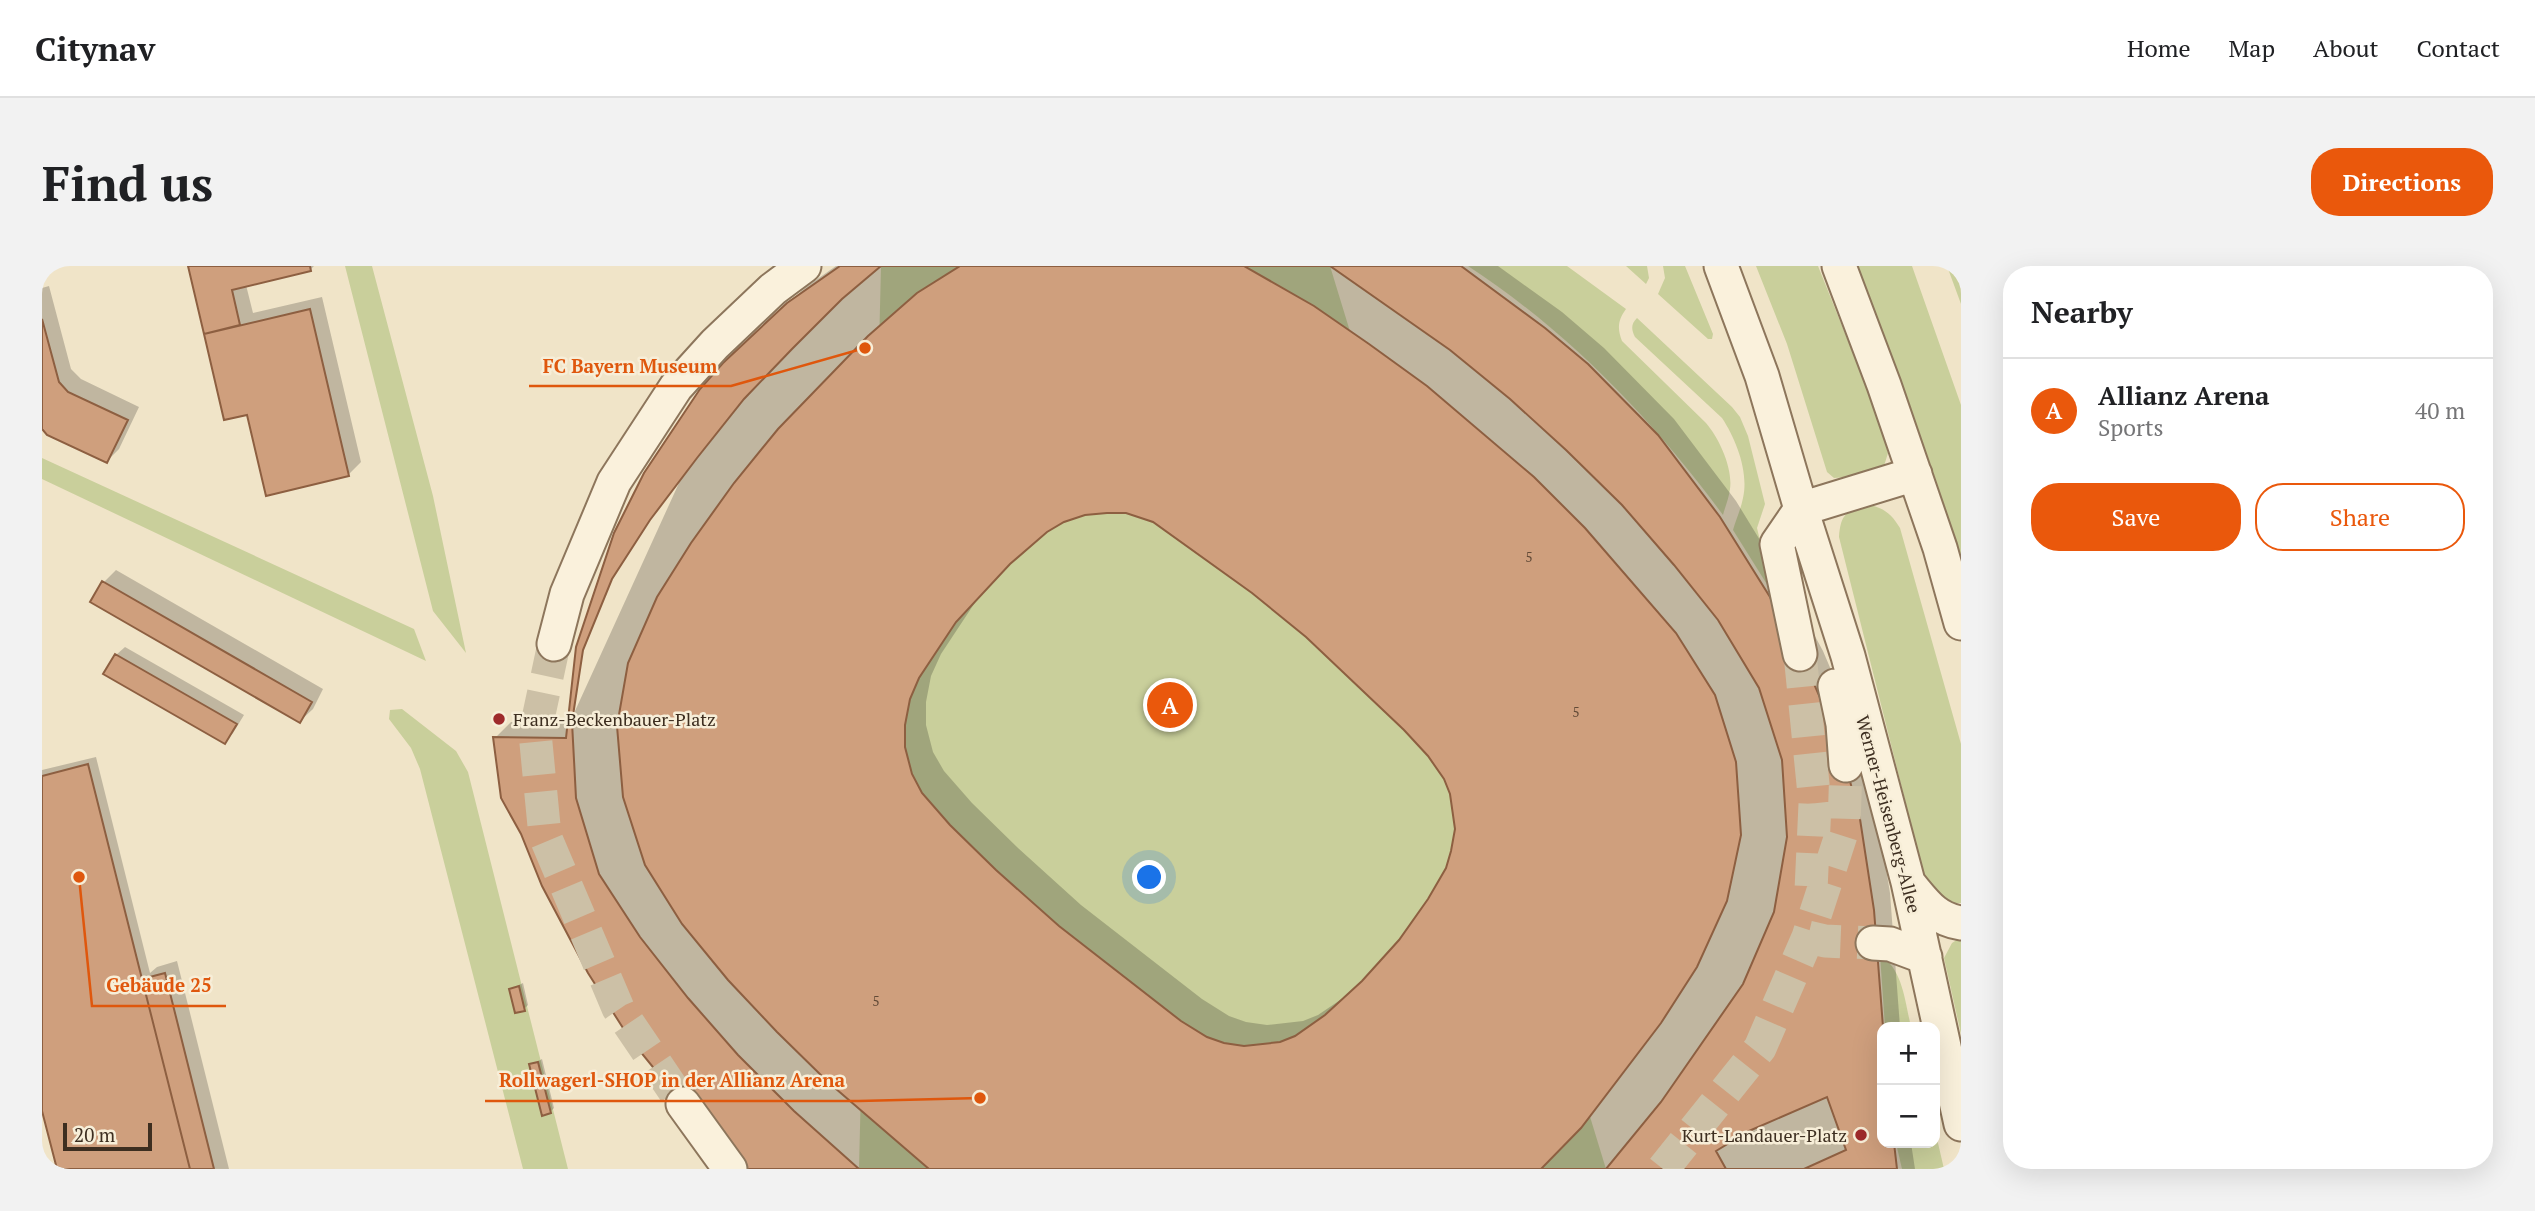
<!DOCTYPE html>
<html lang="en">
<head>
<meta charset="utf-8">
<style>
  :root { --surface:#fff; --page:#f2f2f2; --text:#202124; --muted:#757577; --line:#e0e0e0; --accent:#ea580c }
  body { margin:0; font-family:"PT Serif",serif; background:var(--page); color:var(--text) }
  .controls { position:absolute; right:21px; bottom:21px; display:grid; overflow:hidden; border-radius:14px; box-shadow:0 7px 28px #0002 }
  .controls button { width:63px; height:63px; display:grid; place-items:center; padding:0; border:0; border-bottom:2px solid var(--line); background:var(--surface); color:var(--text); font:35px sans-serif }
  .scale { position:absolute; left:21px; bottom:18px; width:89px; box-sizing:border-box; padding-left:7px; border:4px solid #3d2e20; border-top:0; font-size:19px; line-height:24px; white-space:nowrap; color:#3d2e20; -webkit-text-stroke:5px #f7eed8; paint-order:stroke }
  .you { position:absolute; left:1108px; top:612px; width:24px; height:24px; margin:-18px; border:5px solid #fff; border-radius:50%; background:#1a73e8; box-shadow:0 0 0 10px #1a73e833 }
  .badge { display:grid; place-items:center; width:46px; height:46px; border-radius:50%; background:var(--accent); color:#fff; font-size:23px; font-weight:700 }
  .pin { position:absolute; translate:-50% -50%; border:4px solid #fff; box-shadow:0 2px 7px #0006 }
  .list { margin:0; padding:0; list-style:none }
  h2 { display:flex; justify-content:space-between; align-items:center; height:91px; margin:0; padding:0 28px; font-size:30px }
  h2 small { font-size:23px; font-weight:400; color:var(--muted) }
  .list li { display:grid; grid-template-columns:46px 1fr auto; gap:21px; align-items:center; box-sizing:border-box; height:105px; padding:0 28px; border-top:2px solid var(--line) }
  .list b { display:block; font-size:26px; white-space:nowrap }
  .list p { margin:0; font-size:23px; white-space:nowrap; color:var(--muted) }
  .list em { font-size:23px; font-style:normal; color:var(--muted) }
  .actions { display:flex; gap:14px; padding:21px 28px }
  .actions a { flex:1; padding:16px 0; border:2px solid var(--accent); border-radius:28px; text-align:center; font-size:24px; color:var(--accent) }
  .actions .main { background:var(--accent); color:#fff }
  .map { position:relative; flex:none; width:1919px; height:903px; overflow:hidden; border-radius:28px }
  header { display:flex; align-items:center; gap:42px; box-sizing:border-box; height:98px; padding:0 35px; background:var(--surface); border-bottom:2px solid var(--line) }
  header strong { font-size:33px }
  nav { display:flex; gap:38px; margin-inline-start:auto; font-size:24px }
  .intro { display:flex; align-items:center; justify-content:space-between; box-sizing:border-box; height:168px; padding:0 42px }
  h1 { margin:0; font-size:49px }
  .button { padding:18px 32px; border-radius:28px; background:var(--accent); color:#fff; font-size:24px; font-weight:700 }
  main { display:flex; gap:42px; padding:0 42px }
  aside { flex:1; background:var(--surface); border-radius:28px; box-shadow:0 7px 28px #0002 }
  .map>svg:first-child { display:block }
  .grass { fill:#c9cf9b }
  .shadow { fill:#0003; fill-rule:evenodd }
  .building { fill:#cf9f7d; stroke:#8d5f41; stroke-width:2; fill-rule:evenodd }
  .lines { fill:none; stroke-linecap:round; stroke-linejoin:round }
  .minor-tunnel { stroke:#ccc0a6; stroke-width:33; stroke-dasharray:33 17; stroke-linecap:butt }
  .minor-casing { stroke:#8d765c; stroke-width:37 }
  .minor { stroke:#faf1dc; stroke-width:33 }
  .poi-dot { fill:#9e2a2b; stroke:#f7eed8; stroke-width:2.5 }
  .labels { text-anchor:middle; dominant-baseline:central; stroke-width:5; stroke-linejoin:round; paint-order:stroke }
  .number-label { font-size:14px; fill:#624a37 }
  .poi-label { font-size:18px; fill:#3d2e20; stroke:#f7eed8; text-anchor:start }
  .street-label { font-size:18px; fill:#3d2e20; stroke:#f7eed8 }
  .leader { fill:none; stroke:#df570d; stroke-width:2.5 }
  .callout-dot { fill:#df570d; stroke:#f7eed8; stroke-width:2.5 }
  .callout-label { font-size:19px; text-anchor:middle; font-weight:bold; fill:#df570d; stroke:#f7eed8; stroke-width:5; stroke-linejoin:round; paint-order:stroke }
</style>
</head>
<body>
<header>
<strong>Citynav</strong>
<nav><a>Home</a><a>Map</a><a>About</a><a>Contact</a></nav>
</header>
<div class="intro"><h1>Find us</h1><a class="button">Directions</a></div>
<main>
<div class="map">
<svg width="1919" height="903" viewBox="0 0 1919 903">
  <rect width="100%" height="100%" fill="#f0e4c8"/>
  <path class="grass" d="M303 0H330L391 230 424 387 391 345Z
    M839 0H1288L1564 903H817Z
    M1426 0H1525L1584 43C1576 54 1575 62 1580 75L1664 157C1677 172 1691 202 1688 223 1687 232 1683 241 1681 249 1610 153 1527 66 1426 0Z
    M1584 0H1605L1607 12 1604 18Z
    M1621 0H1643L1671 68 1670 73H1666L1616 28 1623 12Z
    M1714 0H1776L1837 152 1846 187 1842 200C1826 208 1810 211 1792 212L1785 206 1745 78Z
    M1814 0H1870L1919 139V296L1906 251Z
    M1905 0H1919V38Z
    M1595 52 1690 141 1698 151 1706 170 1723 238 1715 262 1731 328 1691 264C1694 253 1699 243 1701 232 1707 206 1694 173 1680 152L1593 71C1589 63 1589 58 1595 52Z
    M0 192 372 363 384 395 0 213Z
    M1828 239C1844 243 1850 249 1858 262L1919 478V637H1902L1883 614 1797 271C1799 246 1805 245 1828 239Z
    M360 443 414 485 426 506 526 903H481L378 503 369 482 347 453 348 444Z
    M1919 671V768L1902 692 1910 677Z
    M1838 689C1861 703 1863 736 1869 761H1843Z
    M1893 864 1902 903H1860L1854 877H1893Z"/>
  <path class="shadow" d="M148 0H272L268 4 204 19 211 47 280 31 319 196 306 209 206 146 183 152Z
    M794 0H1456L1520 46 1562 82 1632 153 1694 235 1743 315 1781 385 1809 451 1833 536 1848 627 1858 761H1840V877H1869L1873 903H707L453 472 469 456H528L699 81 764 21ZM1084 245 1112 255 1211 325 1265 370 1388 489 1403 512 1410 528 1415 563 1406 602 1387 634 1358 675 1330 706 1307 728 1276 749 1261 755 1225 759 1204 756 1187 750 1160 733 1039 639 976 582 930 537 902 505 891 486 884 459V436L889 410 899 388 936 332 975 289 1004 265 1022 254 1043 247Z
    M7 20 29 103 39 113 97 141 77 183 65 195 0 160V22Z
    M74 304 281 423 271 443 258 455 62 316Z
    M83 381 202 449 191 467 183 475 74 389Z
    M54 491 108 707 115 701 135 695 187 903H16L0 838V504Z
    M481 717 486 739 482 743 469 723Z
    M500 793 512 842 508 846 489 799Z"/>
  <path class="building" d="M146 0H268L269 5 190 24 198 59 162 68Z
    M798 0H918L875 27 826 70 736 163 692 217 649 277 615 331 586 397 575 460 581 531 603 599 640 658 686 714 735 766 786 816 887 903H704L641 838 588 773 546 707 500 620 479 568 459 532 451 471 524 472 534 381 572 267 602 207 658 123 681 97 745 37Z
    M839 0H1288L1408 84 1468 133 1524 184 1580 239 1632 299 1676 354 1717 422 1740 494 1745 571 1732 646 1701 718 1619 836 1564 903H817L752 845 696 789 646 732 598 671 557 608 534 532 530 456 541 384 570 313 608 254 655 192 702 133 750 83 800 33ZM1065 247H1084L1111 256 1210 327 1264 371 1362 464 1386 490 1402 513 1408 528 1413 563 1409 585 1404 602 1386 633 1357 674 1320 715 1283 749 1253 770 1238 776 1202 780 1182 777 1165 771 1139 755 1017 660 954 604 908 559 880 527 870 508 863 481V459L868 433 877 412 914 356 968 298 1005 266 1022 256 1043 249Z
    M1202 0H1419L1503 62 1546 98 1616 169 1678 251 1728 331 1765 402 1780 436 1805 504 1818 553 1832 644 1841 761 1840 877H1852L1855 903H1499L1539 862 1619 757 1655 701 1685 635 1699 569 1694 496 1673 429 1634 367 1543 262 1492 211 1385 120 1327 78 1272 40Z
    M268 43 307 210 224 230 205 149 182 154 162 68Z
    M0 53 17 116 26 126 86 154 65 197 5 169 0 163Z
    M60 315 270 436 258 457 48 336Z
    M73 388 195 458 183 478 61 408Z
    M46 498 100 713 148 903H15L0 845V510Z
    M123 707 172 903H148L100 713Z
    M477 720 483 745 473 747 467 723Z
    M496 796 509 847 500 850 487 798Z
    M1785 831 1804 884 1762 903H1684L1674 885 1707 865Z"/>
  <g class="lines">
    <path class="minor-tunnel" d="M512 378 493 467 503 570 576 742 641 838
      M1758 388 1773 538 1769 624
      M1766 671 1783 675 1831 677
      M1621 903 1718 782 1766 671 1802 560 1804 499"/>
    <defs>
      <path id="minor" d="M1679 0 1720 110 1759 243 1806 390 1866 616 1919 858
        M1797 0 1842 119 1898 282 1919 357
        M1759 243 1873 208
        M512 378 525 328 572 216 634 121 673 78 731 23 762 0
        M1758 388 1735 278 1759 243
        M1793 420 1801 458 1804 499
        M1867 618C1883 637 1893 653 1919 657
        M1831 677 1848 678 1883 691
        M641 838 688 903"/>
    </defs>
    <use href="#minor" class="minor-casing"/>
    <use href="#minor" class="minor"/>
  </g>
  <g class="poi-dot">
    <circle cx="457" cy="453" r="7"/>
    <circle cx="1819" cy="869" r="7"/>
  </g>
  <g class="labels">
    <g class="number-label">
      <text x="1487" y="290">5</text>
      <text x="1534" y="445">5</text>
      <text x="834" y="734">5</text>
    </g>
    <g class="poi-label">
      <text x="471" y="453">Franz-Beckenbauer-Platz</text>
      <text x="1805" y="869" text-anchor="end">Kurt-Landauer-Platz</text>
    </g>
    <g class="street-label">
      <text transform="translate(1847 548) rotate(75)">Werner-Heisenberg-Allee</text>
    </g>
  </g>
  <path class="leader" d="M823 82L689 120H487M37 611L50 740H184M938 832L817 835H443"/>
  <g class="callout-dot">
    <circle cx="823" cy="82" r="7"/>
    <circle cx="37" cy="611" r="7"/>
    <circle cx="938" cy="832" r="7"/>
  </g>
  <g class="callout-label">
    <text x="588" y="107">FC Bayern Museum</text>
    <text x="117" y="726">Gebäude 25</text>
    <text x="630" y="821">Rollwagerl-SHOP in der Allianz Arena</text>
  </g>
</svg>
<div class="controls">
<button>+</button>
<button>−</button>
</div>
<div class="scale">20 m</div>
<div class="you"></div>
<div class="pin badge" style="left:1128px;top:439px">A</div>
</div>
<aside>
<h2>Nearby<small></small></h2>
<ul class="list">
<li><span class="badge">A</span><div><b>Allianz Arena</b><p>Sports</p></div><em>40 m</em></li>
</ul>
<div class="actions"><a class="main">Save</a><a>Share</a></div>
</aside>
</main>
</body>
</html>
